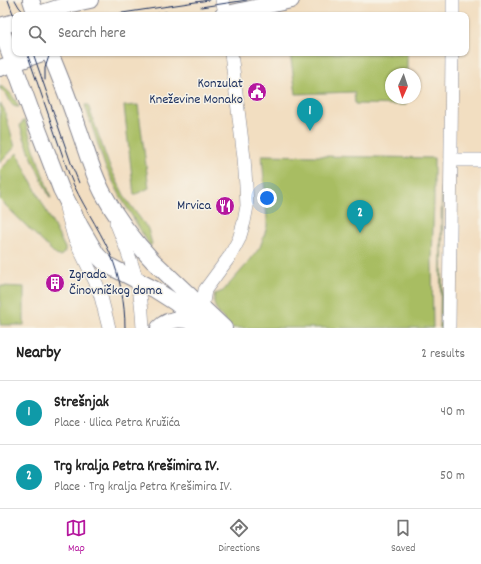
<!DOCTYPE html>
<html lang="en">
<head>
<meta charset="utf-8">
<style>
  :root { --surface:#fff; --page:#f6f6f6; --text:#222; --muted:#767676; --line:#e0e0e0; --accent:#b5179e }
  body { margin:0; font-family:Dekko,sans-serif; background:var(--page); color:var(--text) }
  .compass { position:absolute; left:385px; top:68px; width:36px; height:36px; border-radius:50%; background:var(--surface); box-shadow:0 1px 3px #0004; rotate:183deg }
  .you { position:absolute; left:267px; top:198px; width:14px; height:14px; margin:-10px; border:3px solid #fff; border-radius:50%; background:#1a73e8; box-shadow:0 0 0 6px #1a73e833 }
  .badge { display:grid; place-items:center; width:26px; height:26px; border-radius:50%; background:var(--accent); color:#fff; font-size:13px; font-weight:700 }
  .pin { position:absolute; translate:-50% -33px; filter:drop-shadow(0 1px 2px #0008) }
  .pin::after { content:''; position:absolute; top:21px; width:14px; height:12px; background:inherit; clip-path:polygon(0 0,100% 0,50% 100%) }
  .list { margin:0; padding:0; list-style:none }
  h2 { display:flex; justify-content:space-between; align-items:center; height:52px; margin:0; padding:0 16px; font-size:17px }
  h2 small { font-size:13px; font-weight:400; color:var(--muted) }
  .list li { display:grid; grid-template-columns:26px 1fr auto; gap:12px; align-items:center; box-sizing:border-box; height:64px; padding:0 16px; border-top:1px solid var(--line) }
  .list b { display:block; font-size:15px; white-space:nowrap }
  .list p { margin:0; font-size:13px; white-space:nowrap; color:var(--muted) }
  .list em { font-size:13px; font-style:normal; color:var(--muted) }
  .icon { flex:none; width:22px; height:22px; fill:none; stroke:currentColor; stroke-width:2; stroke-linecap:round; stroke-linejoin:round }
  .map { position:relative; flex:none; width:481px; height:328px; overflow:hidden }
  .search { position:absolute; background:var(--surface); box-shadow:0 1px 3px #0004; left:12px; right:12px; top:12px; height:44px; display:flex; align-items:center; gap:10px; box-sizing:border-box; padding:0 14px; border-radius:8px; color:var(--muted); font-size:15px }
  .sheet { height:180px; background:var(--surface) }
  nav { display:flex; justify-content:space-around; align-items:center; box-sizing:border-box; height:56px; border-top:1px solid var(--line); background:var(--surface); font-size:11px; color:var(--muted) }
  nav a { display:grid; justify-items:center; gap:2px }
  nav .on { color:var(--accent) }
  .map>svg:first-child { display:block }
  .green { fill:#a8bd62; stroke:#627660 }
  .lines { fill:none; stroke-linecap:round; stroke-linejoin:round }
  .minor-casing { stroke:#868690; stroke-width:14 }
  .major-casing { stroke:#868690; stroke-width:18 }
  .minor { stroke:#fff; stroke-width:13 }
  .major { stroke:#fff; stroke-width:16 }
  .tram { stroke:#1b2f5e; stroke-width:1 }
  .labels { text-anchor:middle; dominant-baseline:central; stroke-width:3; stroke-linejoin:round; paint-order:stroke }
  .poi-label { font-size:14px; fill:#1b2f5e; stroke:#f7f3e8; text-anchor:end }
</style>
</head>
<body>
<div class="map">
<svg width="481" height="328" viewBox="0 0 481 328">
  <rect width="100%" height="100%" fill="#f7f3e8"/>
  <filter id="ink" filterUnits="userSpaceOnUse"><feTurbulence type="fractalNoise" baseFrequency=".025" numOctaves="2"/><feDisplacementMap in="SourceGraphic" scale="8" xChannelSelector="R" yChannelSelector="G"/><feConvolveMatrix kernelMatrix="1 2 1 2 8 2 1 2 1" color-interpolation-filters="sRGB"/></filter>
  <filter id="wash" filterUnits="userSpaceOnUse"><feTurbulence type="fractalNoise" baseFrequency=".012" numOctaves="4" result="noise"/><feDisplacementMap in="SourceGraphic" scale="16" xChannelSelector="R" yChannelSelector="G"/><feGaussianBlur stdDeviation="0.9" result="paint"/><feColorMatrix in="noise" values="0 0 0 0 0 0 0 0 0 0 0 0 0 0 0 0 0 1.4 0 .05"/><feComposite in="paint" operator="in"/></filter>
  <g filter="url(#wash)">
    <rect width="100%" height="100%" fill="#f2dec1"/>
    <path class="green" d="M290 53H407V74H391V98H407L406 105 355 104 354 92 296 94Z
      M0 86C10 90 14 98 19 107 7 108 12 94 0 89Z
      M0 103 4 109 15 147 0 163Z
      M85 105H88L109 165 126 199 148 229 152 244 150 246 123 201 105 166Z
      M138 105 149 188 134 195 124 106Z
      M25 120 34 149 51 198H50C39 174 28 151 20 126L22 122Z
      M17 153 65 248V251L62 255 59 256 56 255 0 200V170Z
      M262 155 434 158V198L432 260 433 328H233C223 318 210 309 215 294L223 291 248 263 260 247 264 236 267 226V219Z
      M442 156H443L442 328H440Z
      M0 286 24 287V325H0Z"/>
  </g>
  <g filter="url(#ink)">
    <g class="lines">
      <defs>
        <path id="minor" d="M222 0 226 15
          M453 15V0
          M451 160H481
          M66 208 74 237 97 285 101 297 109 328
          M116 222C125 244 134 267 139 290 142 303 142 315 143 328
          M203 309V302L205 290 230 256 239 239 244 222 247 206 246 186 244 158 231 53
          M449 328 452 53"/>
        <path id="major" d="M31 0 36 15
          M36 15 71 4 90 0
          M223 15 291 0
          M0 26 31 111 61 189 80 226 97 255 103 261 109 266 154 289 176 303 206 328
          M0 26 15 22
          M50 53C60 77 70 102 78 127 86 149 92 172 103 193 116 217 134 241 153 261L224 328
          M0 68 42 53
          M159 328C171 316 185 319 201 323"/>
      </defs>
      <use href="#minor" class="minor-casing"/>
      <use href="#major" class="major-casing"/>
      <use href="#minor" class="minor"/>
      <use href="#major" class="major"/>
      <path class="tram" d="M8 0 15 19
        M15 0 19 7 26 15
        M201 7 247 0
        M109 15 209 0
        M148 15 166 12
        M27 53 69 174C80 202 98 226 110 253 120 277 125 303 125 328
        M33 53 71 163 79 183
        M45 80V68L50 53"/>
    </g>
  </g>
  <defs>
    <symbol id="civic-disc" viewBox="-11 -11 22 22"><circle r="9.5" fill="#b5179e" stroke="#f7f3e8"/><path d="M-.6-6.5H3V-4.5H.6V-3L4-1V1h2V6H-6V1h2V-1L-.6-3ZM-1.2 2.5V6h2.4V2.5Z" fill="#fff"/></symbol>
    <symbol id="restaurant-disc" viewBox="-11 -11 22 22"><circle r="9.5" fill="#b5179e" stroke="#f7f3e8"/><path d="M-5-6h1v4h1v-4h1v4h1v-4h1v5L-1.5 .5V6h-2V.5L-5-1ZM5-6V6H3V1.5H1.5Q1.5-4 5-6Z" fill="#fff"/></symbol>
    <symbol id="building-disc" viewBox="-11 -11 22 22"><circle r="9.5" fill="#b5179e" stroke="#f7f3e8"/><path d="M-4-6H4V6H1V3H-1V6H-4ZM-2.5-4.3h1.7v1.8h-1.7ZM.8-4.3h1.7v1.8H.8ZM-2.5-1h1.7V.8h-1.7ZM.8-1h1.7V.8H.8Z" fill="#fff"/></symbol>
  </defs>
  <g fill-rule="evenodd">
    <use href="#civic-disc" x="246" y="81" width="22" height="22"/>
    <use href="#restaurant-disc" x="214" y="195" width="22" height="22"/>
    <use href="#building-disc" x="44" y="272" width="22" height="22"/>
  </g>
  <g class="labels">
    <g class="poi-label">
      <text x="243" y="84">Konzulat<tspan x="243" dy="16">Kneževine Monako</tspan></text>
      <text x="211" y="206">Mrvica</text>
      <text x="69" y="275" text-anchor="start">Zgrada<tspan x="69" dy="16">Činovničkog doma</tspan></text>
    </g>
  </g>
</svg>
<svg class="compass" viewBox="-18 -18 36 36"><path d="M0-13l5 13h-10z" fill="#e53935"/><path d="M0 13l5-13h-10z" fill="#767676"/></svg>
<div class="you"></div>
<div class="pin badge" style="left:310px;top:131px;background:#0f9aa8">1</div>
<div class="pin badge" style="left:360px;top:233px;background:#0f9aa8">2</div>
<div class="search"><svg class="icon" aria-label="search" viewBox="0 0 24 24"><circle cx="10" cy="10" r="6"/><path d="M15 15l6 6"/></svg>Search here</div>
</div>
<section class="sheet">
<h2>Nearby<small>2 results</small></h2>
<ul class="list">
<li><span class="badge" style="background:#0f9aa8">1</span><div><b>Strešnjak</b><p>Place · Ulica Petra Kružića</p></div><em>40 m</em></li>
<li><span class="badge" style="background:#0f9aa8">2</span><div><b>Trg kralja Petra Krešimira IV.</b><p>Place · Trg kralja Petra Krešimira IV.</p></div><em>50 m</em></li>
</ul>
</section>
<nav>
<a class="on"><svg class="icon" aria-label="map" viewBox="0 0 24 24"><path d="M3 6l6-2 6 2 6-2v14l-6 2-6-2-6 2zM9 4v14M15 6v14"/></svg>Map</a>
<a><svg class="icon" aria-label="directions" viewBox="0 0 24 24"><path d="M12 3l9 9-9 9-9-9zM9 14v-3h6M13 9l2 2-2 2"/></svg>Directions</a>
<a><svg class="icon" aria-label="saved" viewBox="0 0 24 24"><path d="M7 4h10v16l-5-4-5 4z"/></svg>Saved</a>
</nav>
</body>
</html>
